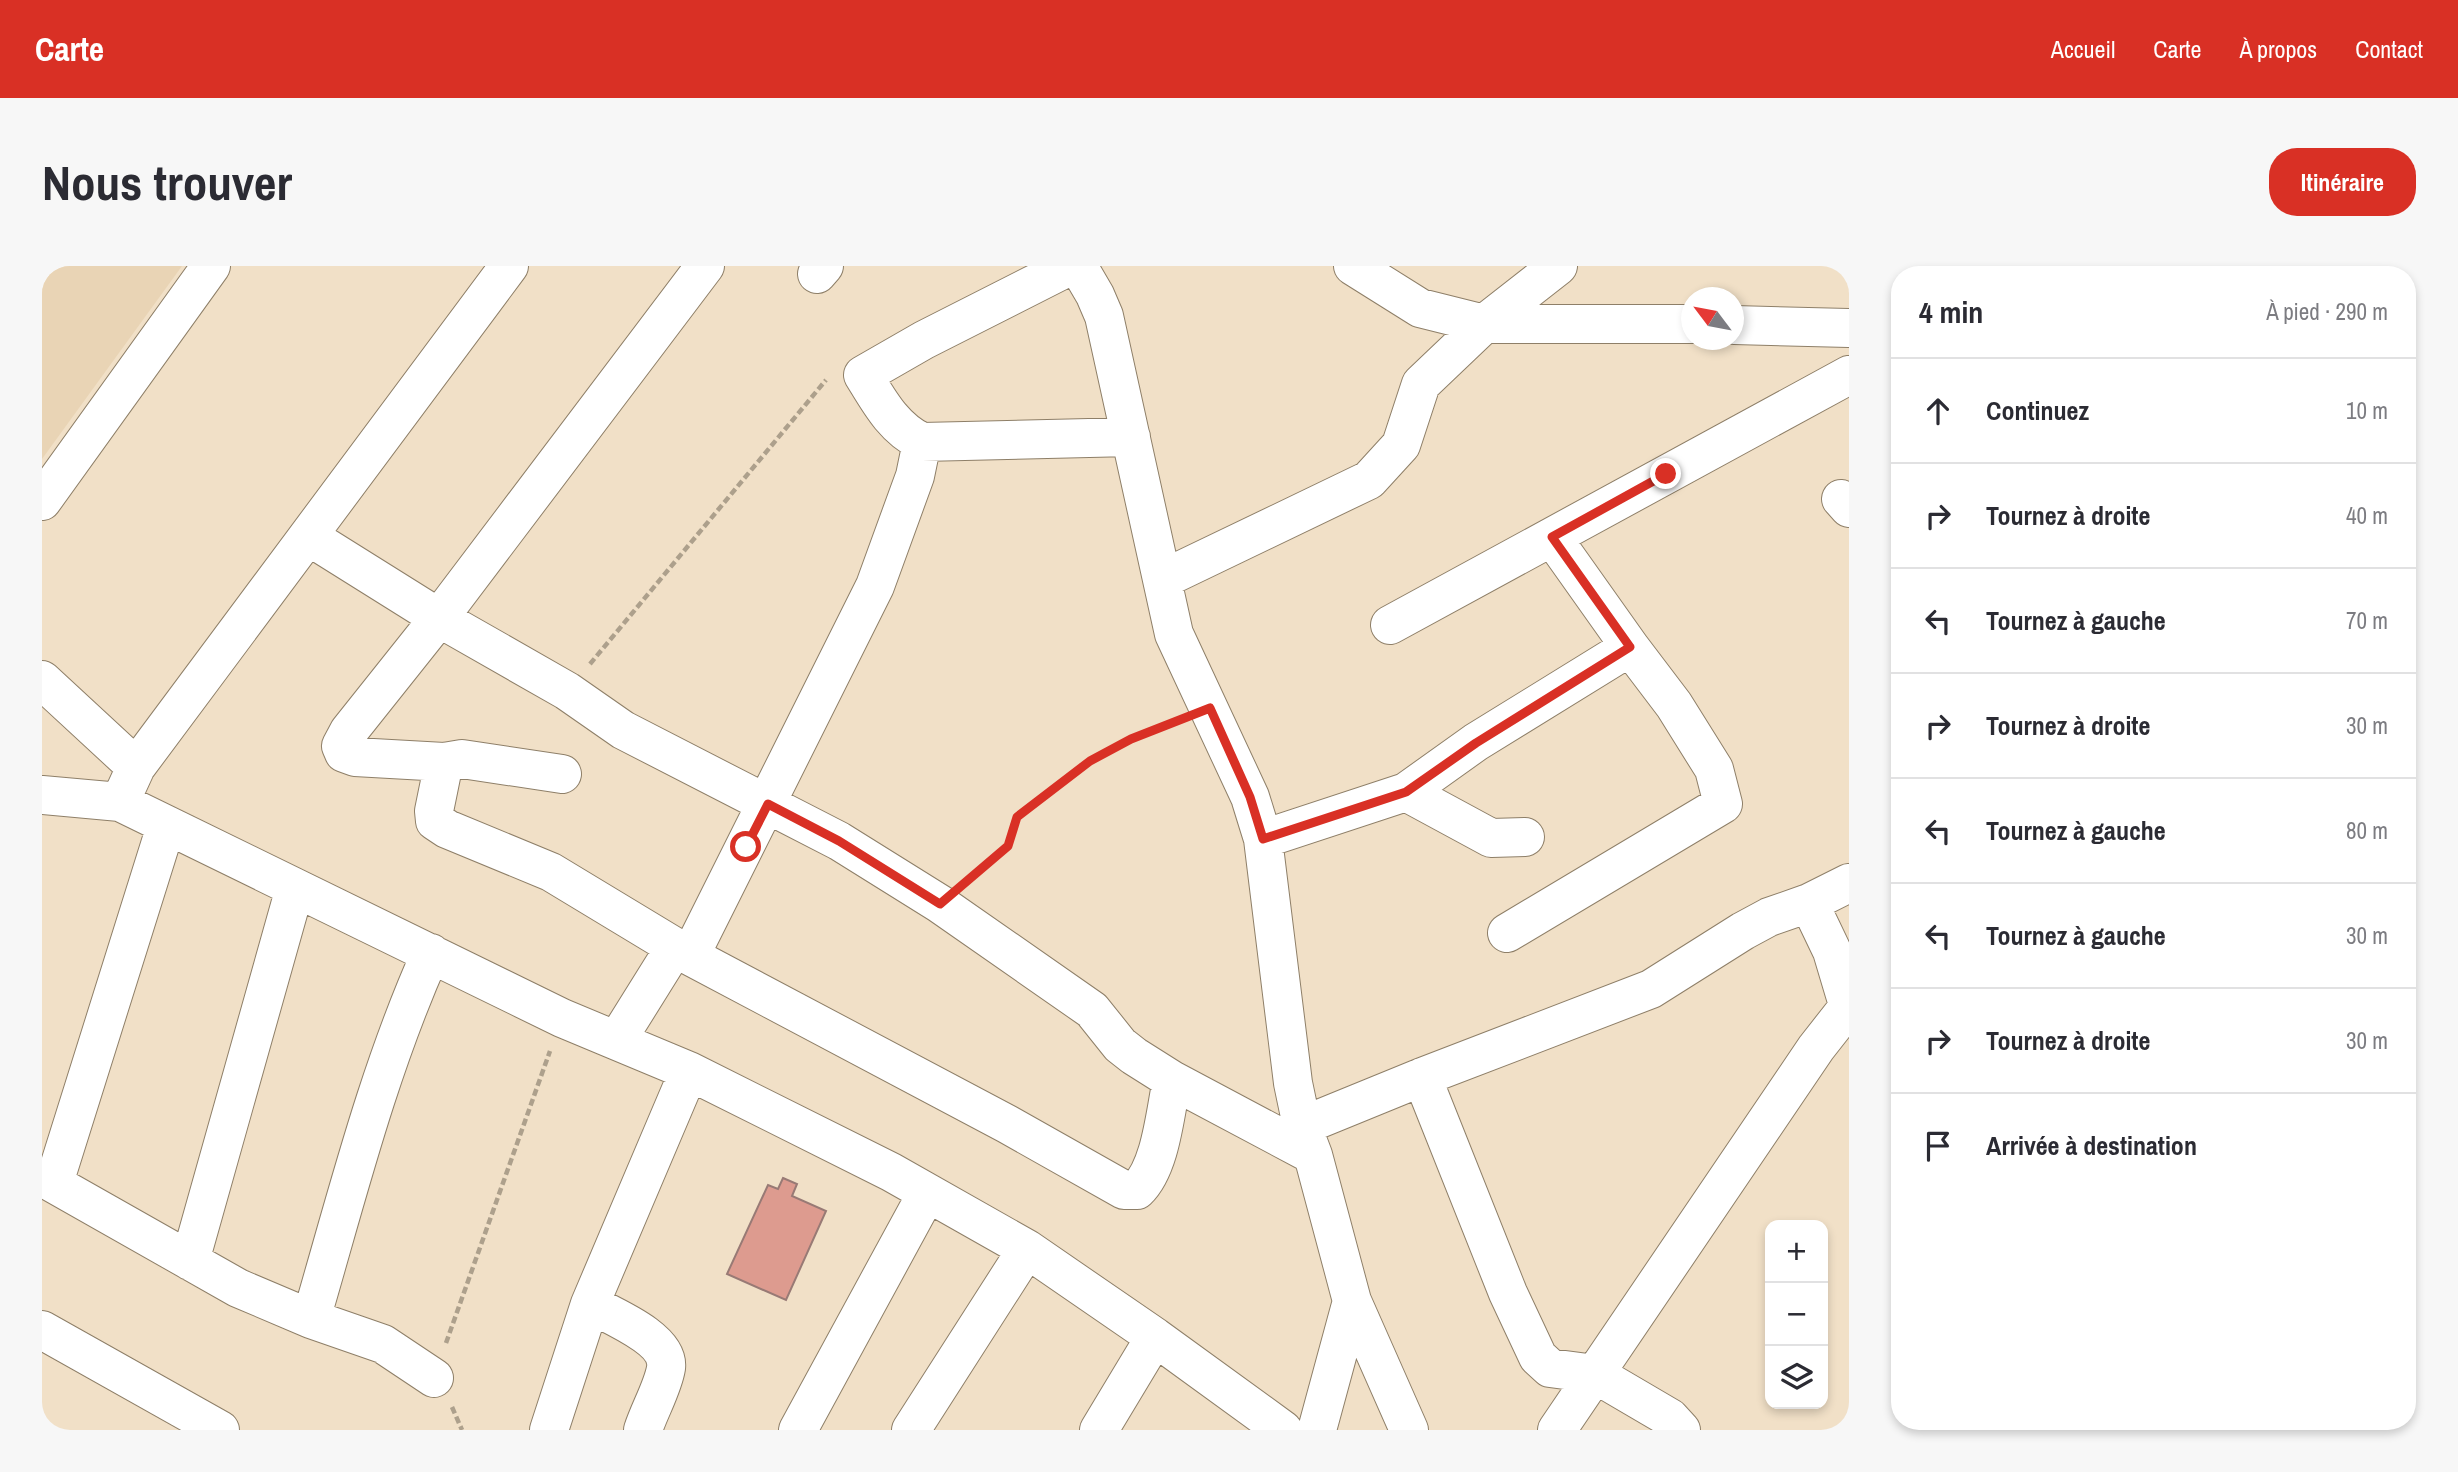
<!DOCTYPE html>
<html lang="fr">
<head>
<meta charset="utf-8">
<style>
  :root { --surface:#fff; --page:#f7f7f7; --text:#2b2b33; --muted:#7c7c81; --line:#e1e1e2; --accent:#d93025 }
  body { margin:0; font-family:"Archivo Narrow",sans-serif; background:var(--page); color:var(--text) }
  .controls { position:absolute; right:21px; bottom:21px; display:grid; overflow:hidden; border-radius:14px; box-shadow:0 4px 10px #0003 }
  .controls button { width:63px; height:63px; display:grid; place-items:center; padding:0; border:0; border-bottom:2px solid var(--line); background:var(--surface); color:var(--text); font:35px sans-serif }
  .compass { position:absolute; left:1639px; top:21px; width:63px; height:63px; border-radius:50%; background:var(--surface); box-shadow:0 4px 10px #0003; rotate:302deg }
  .stop { position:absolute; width:21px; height:21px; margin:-16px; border:5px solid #d93025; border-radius:50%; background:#fff }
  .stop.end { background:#d93025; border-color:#fff; box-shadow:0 2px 7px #0008 }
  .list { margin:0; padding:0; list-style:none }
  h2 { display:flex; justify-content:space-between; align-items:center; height:91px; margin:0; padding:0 28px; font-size:30px }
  h2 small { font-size:23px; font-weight:400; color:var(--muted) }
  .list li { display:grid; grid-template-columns:46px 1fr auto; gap:21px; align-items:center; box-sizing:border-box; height:105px; padding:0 28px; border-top:2px solid var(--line) }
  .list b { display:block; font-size:26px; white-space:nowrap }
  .list em { font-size:23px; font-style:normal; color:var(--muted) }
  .icon { flex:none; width:38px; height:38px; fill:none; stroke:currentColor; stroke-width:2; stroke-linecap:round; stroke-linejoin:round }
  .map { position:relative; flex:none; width:1807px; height:1164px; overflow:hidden; border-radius:28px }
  header { display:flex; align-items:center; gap:42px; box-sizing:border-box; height:98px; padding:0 35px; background:var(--accent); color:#fff }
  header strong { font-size:33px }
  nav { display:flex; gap:38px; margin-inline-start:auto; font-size:24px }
  .intro { display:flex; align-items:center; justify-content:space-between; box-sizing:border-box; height:168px; padding:0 42px }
  h1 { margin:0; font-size:49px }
  .button { padding:18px 32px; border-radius:28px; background:var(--accent); color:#fff; font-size:24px; font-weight:700 }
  main { display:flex; gap:42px; padding:0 42px }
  aside { flex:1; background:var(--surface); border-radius:28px; box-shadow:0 4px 10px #0003 }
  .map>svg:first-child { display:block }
  .built { fill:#e9d4b5 }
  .building { fill:#dd9b8f; stroke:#987a75; stroke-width:2 }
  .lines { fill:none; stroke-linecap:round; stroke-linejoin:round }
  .minor-casing { stroke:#8e7f68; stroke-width:40 }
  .path { stroke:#ada08c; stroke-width:4.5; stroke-dasharray:7 3.5; stroke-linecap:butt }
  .minor { stroke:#fff; stroke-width:38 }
  .route { stroke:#d93025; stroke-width:9 }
</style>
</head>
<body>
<header>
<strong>Carte</strong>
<nav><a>Accueil</a><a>Carte</a><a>À propos</a><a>Contact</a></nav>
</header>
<div class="intro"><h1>Nous trouver</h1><a class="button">Itinéraire</a></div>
<main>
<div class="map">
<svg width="1807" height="1164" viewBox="0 0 1807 1164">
  <rect width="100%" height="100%" fill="#f1e0c7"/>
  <path class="built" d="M0 0H140L0 193Z"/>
  <path class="building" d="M741 912 755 918 750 930 784 945 744 1034 685 1008 726 919 736 923Z"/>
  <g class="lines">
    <defs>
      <path id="minor" d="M1028 0 882 74 821 109C837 135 851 162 880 176L1089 171
        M1036 0 1053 29 1062 50 1132 368 1208 531 1221 573 1251 817 1260 860 1271 889 1310 1035 1275 1164
        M1311 0 1378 42 1442 58H1650
        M775 8 782 0
        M1692 59 1807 62
        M1799 233 1807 242
        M0 235 169 0
        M266 270 397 352 525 425 581 464 797 575 898 638 1050 744 1078 779 1092 790 1130 814 1271 889
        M1121 313 1327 214 1359 179 1379 118 1442 58 1516 0
        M1348 359 1807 109
        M0 414 94 501
        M402 496 392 545 393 555 405 563 509 606 648 690 965 858 1082 924H1095C1119 901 1123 847 1130 814
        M520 508 420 493 402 496 313 491 302 487 299 480 307 465 397 352 663 0
        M1364 526 1434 476 1588 381
        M0 529 78 536 520 752 647 805 849 906 985 983 1113 1071 1241 1164
        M78 536 94 501 467 0
        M1221 573 1364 526 1449 572 1483 571
        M1767 637 1790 685 1807 742
        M1465 667 1681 538 1672 503 1632 439 1588 381 1510 271
        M648 690 833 320 873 210 880 176
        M575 774 633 681
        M1380 811 1466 1027 1496 1091 1508 1102 1553 1108 1628 1152 1639 1164
        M1260 860 1380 811 1609 723 1701 665 1727 651 1767 637 1807 617
        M0 911 196 1022 269 1053 341 1078 392 1112
        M12 917 124 560
        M148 995 253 622
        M1310 1035 1367 1164
        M548 1038C570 1050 628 1073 624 1102 621 1121 607 1145 601 1164
        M269 1053C305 930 336 805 389 687
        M0 1064 178 1164
        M507 1164 548 1038 647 805
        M756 1164 885 927
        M869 1164 985 983
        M1057 1164 1113 1071
        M1515 1164 1774 782 1807 740"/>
    </defs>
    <use href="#minor" class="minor-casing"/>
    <path class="path" d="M548 398 784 114
      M926 615 966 580 970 572 971 558 980 545 1048 495 1089 473 1134 455
      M404 1077 508 785
      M410 1141 420 1164"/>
    <use href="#minor" class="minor"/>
  </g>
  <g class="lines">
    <path class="route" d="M704 581 726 538 797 575 898 638 966 580 975 551 1048 495 1089 473 1168 442 1208 531 1221 573 1364 526 1434 477 1588 381 1510 271 1624 208"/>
  </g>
</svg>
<div class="controls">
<button>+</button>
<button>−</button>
<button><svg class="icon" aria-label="layers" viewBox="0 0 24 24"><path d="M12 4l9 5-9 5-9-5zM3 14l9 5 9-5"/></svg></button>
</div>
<svg class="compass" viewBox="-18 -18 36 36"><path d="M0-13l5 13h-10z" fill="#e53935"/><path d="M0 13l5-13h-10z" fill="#7c7c81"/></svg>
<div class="stop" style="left:704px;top:581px"></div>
<div class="stop end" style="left:1624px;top:208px"></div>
</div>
<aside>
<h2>4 min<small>À pied · 290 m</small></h2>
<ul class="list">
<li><svg class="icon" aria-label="ahead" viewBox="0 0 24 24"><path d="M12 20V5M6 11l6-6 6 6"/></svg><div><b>Continuez</b></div><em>10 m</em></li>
<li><svg class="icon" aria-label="right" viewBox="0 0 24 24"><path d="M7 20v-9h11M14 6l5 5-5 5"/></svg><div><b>Tournez à droite</b></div><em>40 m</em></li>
<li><svg class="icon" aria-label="left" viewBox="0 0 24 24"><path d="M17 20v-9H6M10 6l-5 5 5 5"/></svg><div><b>Tournez à gauche</b></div><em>70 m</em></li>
<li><svg class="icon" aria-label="right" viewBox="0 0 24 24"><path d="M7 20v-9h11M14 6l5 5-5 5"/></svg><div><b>Tournez à droite</b></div><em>30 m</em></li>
<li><svg class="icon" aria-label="left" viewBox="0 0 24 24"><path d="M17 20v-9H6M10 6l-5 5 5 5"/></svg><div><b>Tournez à gauche</b></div><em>80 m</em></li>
<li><svg class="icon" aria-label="left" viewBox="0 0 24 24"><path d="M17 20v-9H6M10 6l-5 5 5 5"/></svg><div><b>Tournez à gauche</b></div><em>30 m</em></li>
<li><svg class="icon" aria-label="right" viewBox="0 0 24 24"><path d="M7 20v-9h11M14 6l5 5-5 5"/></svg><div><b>Tournez à droite</b></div><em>30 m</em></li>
<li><svg class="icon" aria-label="arrive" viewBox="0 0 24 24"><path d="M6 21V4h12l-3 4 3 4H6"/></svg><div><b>Arrivée à destination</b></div></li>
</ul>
</aside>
</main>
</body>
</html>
